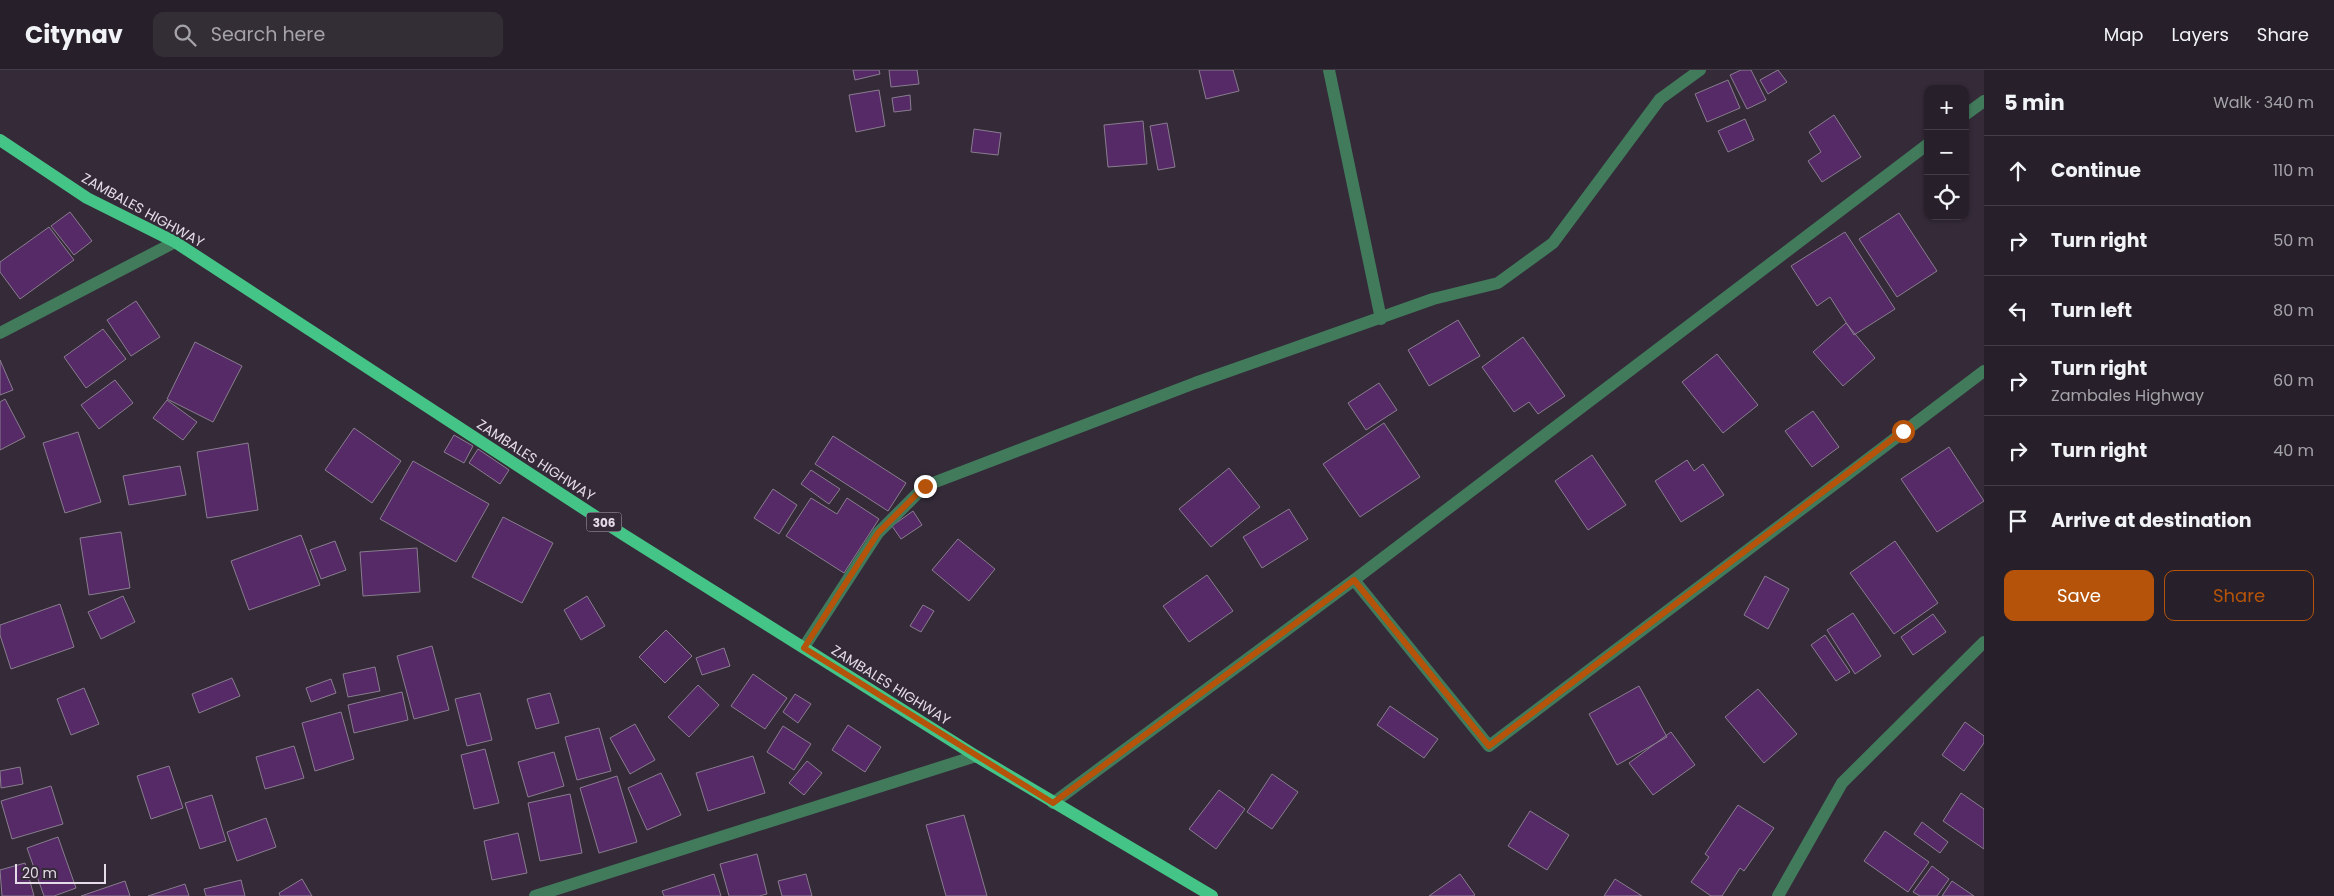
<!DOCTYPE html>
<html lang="en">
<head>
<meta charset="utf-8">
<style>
  :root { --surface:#27202a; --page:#332d36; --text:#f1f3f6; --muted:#a4a3a8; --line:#433e47; --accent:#b45309 }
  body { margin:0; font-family:Poppins,sans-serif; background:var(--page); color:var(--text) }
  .controls { position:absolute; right:15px; top:15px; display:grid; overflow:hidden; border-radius:10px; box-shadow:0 1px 4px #0004 }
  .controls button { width:45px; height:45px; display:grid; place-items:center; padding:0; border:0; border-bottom:1px solid var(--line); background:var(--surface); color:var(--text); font:25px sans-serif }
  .scale { position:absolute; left:15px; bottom:12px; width:91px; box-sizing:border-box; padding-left:5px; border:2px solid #e4dde7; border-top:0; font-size:14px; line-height:18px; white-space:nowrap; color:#e4dde7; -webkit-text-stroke:4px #342a38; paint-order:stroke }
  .stop { position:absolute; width:15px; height:15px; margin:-11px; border:4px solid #b45309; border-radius:50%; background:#fff }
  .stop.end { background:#b45309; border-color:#fff; box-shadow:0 1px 5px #0008 }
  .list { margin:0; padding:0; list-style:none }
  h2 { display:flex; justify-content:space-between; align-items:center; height:65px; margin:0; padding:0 20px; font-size:21px }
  h2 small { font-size:16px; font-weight:400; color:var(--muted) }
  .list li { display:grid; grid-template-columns:32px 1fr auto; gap:15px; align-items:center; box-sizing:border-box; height:70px; padding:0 20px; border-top:1px solid var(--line) }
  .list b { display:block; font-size:19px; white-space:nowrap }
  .list p { margin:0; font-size:16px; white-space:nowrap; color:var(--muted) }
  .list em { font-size:16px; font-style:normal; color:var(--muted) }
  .actions { display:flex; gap:10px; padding:15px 20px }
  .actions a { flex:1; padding:11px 0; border:1px solid var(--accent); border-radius:10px; text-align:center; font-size:18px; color:var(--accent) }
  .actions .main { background:var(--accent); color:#fff }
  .icon { flex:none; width:28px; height:28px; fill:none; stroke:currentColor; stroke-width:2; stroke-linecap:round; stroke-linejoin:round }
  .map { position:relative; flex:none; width:1984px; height:826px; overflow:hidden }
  header { display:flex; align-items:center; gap:30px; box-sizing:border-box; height:70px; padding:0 25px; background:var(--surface); border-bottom:1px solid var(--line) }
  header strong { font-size:24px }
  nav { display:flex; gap:28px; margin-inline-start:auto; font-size:18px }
  .search { width:350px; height:45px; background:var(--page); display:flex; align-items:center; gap:12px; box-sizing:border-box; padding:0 18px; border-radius:10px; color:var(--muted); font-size:19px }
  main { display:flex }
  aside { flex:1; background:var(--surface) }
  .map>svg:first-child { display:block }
  .building { fill:#552a66; stroke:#897d8e }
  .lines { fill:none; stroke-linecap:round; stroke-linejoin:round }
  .minor { stroke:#427a5c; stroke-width:12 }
  .major { stroke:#45c487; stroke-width:12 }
  .route { stroke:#b45309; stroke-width:6 }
  .labels { text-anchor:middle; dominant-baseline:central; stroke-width:4; stroke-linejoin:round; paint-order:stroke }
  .shield { fill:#342a38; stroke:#afa7b2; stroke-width:1 }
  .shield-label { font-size:12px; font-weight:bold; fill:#e4dde7 }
  .street-label { font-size:14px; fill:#e4dde7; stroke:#342a38 }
</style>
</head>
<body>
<header>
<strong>Citynav</strong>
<div class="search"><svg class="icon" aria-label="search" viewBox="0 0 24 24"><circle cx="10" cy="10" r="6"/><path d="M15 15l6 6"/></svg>Search here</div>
<nav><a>Map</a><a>Layers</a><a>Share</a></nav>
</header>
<main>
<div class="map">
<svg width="1984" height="826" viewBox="0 0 1984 826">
  <rect width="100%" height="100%" fill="#342a38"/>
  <path class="building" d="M853 0H879L880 4 855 10Z
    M889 0H917L919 14 891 17Z
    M1199 0H1233L1239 21 1206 29Z
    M1741 0H1751L1766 30 1747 39 1730 5Z
    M1778 0 1787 12 1768 24 1760 10Z
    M1728 10 1740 38 1707 52 1695 24Z
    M879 20 885 56 856 62 849 25Z
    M910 25 911 40 894 42 892 28Z
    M1834 45 1861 87 1822 112 1808 91 1821 82 1809 62Z
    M1745 49 1754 70 1728 82 1718 61Z
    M1143 51 1147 94 1108 97 1104 55Z
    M1167 53 1175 97 1158 100 1150 56Z
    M974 59 1001 63 998 85 971 82Z
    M70 142 92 171 74 185 51 156Z
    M1899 143 1937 201 1897 227 1859 169Z
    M49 157 74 190 20 229 0 202V192Z
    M1845 162 1895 239 1854 265 1830 227 1817 236 1791 196Z
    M136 231 160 267 131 286 107 250Z
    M1458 250 1480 286 1429 316 1408 280Z
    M1846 253 1875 288 1843 316 1813 282Z
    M103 259 126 289 86 318 64 287Z
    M1523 267 1565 326 1538 344 1529 332 1514 342 1482 297Z
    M195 272 242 296 213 352 167 329Z
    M1717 284 1758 335 1723 363 1682 312Z
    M0 290 13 320 0 325Z
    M115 310 133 333 99 359 81 335Z
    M1379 313 1397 340 1366 360 1348 333Z
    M5 329 25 367 0 380V332Z
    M167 330 197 352 183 370 153 348Z
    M1813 341 1839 377 1812 397 1785 361Z
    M1384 353 1420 407 1360 447 1323 394Z
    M354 358 401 391 372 433 325 400Z
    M78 362 101 432 65 443 43 373Z
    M454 365 473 376 464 393 444 382Z
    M833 366 906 413 888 441 815 394Z
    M248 373 258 440 207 448 197 382Z
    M1949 377 1984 431 1937 462 1901 409Z
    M478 379 509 400 500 414 469 393Z
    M1592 385 1626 435 1588 460 1555 411Z
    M1687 390 1694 401 1703 394 1724 425 1681 452 1655 411Z
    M413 391 489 434 456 492 380 449Z
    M180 396 186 425 129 435 123 406Z
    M1229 398 1260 437 1211 477 1179 439Z
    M811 400 840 419 829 434 801 414Z
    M773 419 797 435 779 464 754 448Z
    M811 428 837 444 847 428 879 449 844 503 786 466Z
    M1289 439 1308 469 1262 498 1243 467Z
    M913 441 922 455 901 469 892 456Z
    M503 447 553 473 522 533 472 507Z
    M121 462 130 518 89 525 80 468Z
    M301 465 320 515 249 540 231 491Z
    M958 469 995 499 969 531 932 500Z
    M335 471 346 500 321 509 310 480Z
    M1895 471 1938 533 1894 564 1850 503Z
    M417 478 420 522 363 526 360 482Z
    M1207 505 1233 541 1189 572 1163 536Z
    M1765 506 1789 519 1768 559 1744 545Z
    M123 526 135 552 101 569 88 542Z
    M587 526 605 556 581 570 564 540Z
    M60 534 74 577 11 599 0 565V555Z
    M923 535 934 541 921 562 910 556Z
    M1853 543 1881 586 1855 604 1827 560Z
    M1933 544 1946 562 1913 585 1901 567Z
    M666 560 692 586 665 613 639 587Z
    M1825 565 1850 602 1836 611 1811 575Z
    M432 576 449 640 414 649 397 586Z
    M724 578 730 596 702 605 696 588Z
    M375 597 380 621 348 627 343 604Z
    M753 604 787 628 765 659 731 636Z
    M232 608 240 626 199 643 192 624Z
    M331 609 336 623 311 632 306 618Z
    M698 615 719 635 689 667 668 647Z
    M1639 616 1667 667 1617 695 1589 644Z
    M84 618 99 654 71 665 57 629Z
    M1758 619 1797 664 1764 693 1725 647Z
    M402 622 408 650 354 663 348 635Z
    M480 623 492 670 467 676 455 629Z
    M550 623 559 653 536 659 527 629Z
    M795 624 811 634 798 653 783 642Z
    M1390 636 1438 669 1424 688 1377 655Z
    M341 642 354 689 315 701 302 653Z
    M1965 652 1984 666V673L1964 701 1942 685Z
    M635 654 655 690 630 704 610 668Z
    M848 655 881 677 865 702 832 680Z
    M783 656 811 674 794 700 767 682Z
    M599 658 611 701 577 710 565 667Z
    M1671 662 1695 695 1653 725 1629 693Z
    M294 676 304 708 265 719 256 687Z
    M485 679 499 733 474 739 461 685Z
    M554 682 564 716 528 727 518 692Z
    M753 686 765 723 708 741 696 703Z
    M807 691 822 703 804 725 789 713Z
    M169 696 183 738 151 749 137 706Z
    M20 697 23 714 1 718 0 701Z
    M661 703 681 745 647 760 628 718Z
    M1272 704 1298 722 1272 759 1247 742Z
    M617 706 637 772 599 783 580 718Z
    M51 716 63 754 12 769 1 731Z
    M1219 720 1245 739 1216 779 1189 759Z
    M1961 723 1984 739V779L1943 751Z
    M570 724 582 783 540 791 528 733Z
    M212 725 226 771 200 779 185 733Z
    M1738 735 1774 758 1744 801 1740 798 1722 826H1711L1691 812 1709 787 1705 784Z
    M1530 741 1569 765 1547 800 1508 776Z
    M964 745 987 826H946L926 755Z
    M266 748 276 777 237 791 227 762Z
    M1922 752 1948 772 1940 783 1914 764Z
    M1885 761 1929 792 1908 822 1864 791Z
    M518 763 527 803 492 810 484 771Z
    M58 767 76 818 54 826H44L27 778Z
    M757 784 767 824 759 826H729L720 794Z
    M25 793 34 826H2L0 800Z
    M1932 796 1949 809 1937 826H1920L1913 822Z
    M714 804 721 826H664L662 821Z
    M806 804 812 826H782L778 811Z
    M1460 804 1475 825 1473 826H1429Z
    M302 809 312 826H280L279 823Z
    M1615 809 1642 826H1604Z
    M241 810 245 826H206L204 819Z
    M125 811 130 826H81Z
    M1952 811 1974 826H1942Z
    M185 814 189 826H148Z"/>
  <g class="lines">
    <path class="minor" d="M1329 0 1381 249
      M1965 45 1984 31
      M0 263 175 172
      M1354 510 1489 676 1984 301
      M804 577 878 463 925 416 1195 313 1433 229 1498 213 1553 173 1660 29 1700 0
      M1053 733 1354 510 1928 74
      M535 826 976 686
      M1778 826 1842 713 1984 572"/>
    <path class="major" d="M0 70 87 128 175 172 624 465 976 686 1212 826"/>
  </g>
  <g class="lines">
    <path class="route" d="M925 416 878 463 804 578 1053 733 1354 510 1489 676 1903 361"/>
  </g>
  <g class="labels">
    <rect class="shield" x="586.5" y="442.5" width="35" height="19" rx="4"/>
    <g class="shield-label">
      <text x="604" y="452">306</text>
    </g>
    <g class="street-label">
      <text transform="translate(143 140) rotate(29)">ZAMBALES HIGHWAY</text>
      <text transform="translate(536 390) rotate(33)">ZAMBALES HIGHWAY</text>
      <text transform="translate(891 615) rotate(32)">ZAMBALES HIGHWAY</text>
    </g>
  </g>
</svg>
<div class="controls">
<button>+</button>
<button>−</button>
<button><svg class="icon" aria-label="locate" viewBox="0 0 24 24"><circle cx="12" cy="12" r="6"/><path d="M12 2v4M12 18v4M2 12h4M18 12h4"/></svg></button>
</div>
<div class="scale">20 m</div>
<div class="stop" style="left:1903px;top:361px"></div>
<div class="stop end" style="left:925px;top:416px"></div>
</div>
<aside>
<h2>5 min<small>Walk · 340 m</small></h2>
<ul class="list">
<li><svg class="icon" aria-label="ahead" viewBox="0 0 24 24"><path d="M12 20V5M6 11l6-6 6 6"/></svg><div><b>Continue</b></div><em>110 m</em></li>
<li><svg class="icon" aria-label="right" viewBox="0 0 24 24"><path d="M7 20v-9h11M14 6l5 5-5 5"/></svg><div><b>Turn right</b></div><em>50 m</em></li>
<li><svg class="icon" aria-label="left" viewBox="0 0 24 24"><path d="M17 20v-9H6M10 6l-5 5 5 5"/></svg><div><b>Turn left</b></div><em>80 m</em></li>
<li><svg class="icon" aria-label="right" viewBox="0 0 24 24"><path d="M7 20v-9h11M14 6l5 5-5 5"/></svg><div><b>Turn right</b><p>Zambales Highway</p></div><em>60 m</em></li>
<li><svg class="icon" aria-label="right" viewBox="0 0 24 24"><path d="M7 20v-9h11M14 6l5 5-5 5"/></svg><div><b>Turn right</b></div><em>40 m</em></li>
<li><svg class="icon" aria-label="arrive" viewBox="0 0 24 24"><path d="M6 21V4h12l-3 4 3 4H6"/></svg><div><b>Arrive at destination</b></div></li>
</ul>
<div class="actions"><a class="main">Save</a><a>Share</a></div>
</aside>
</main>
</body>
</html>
